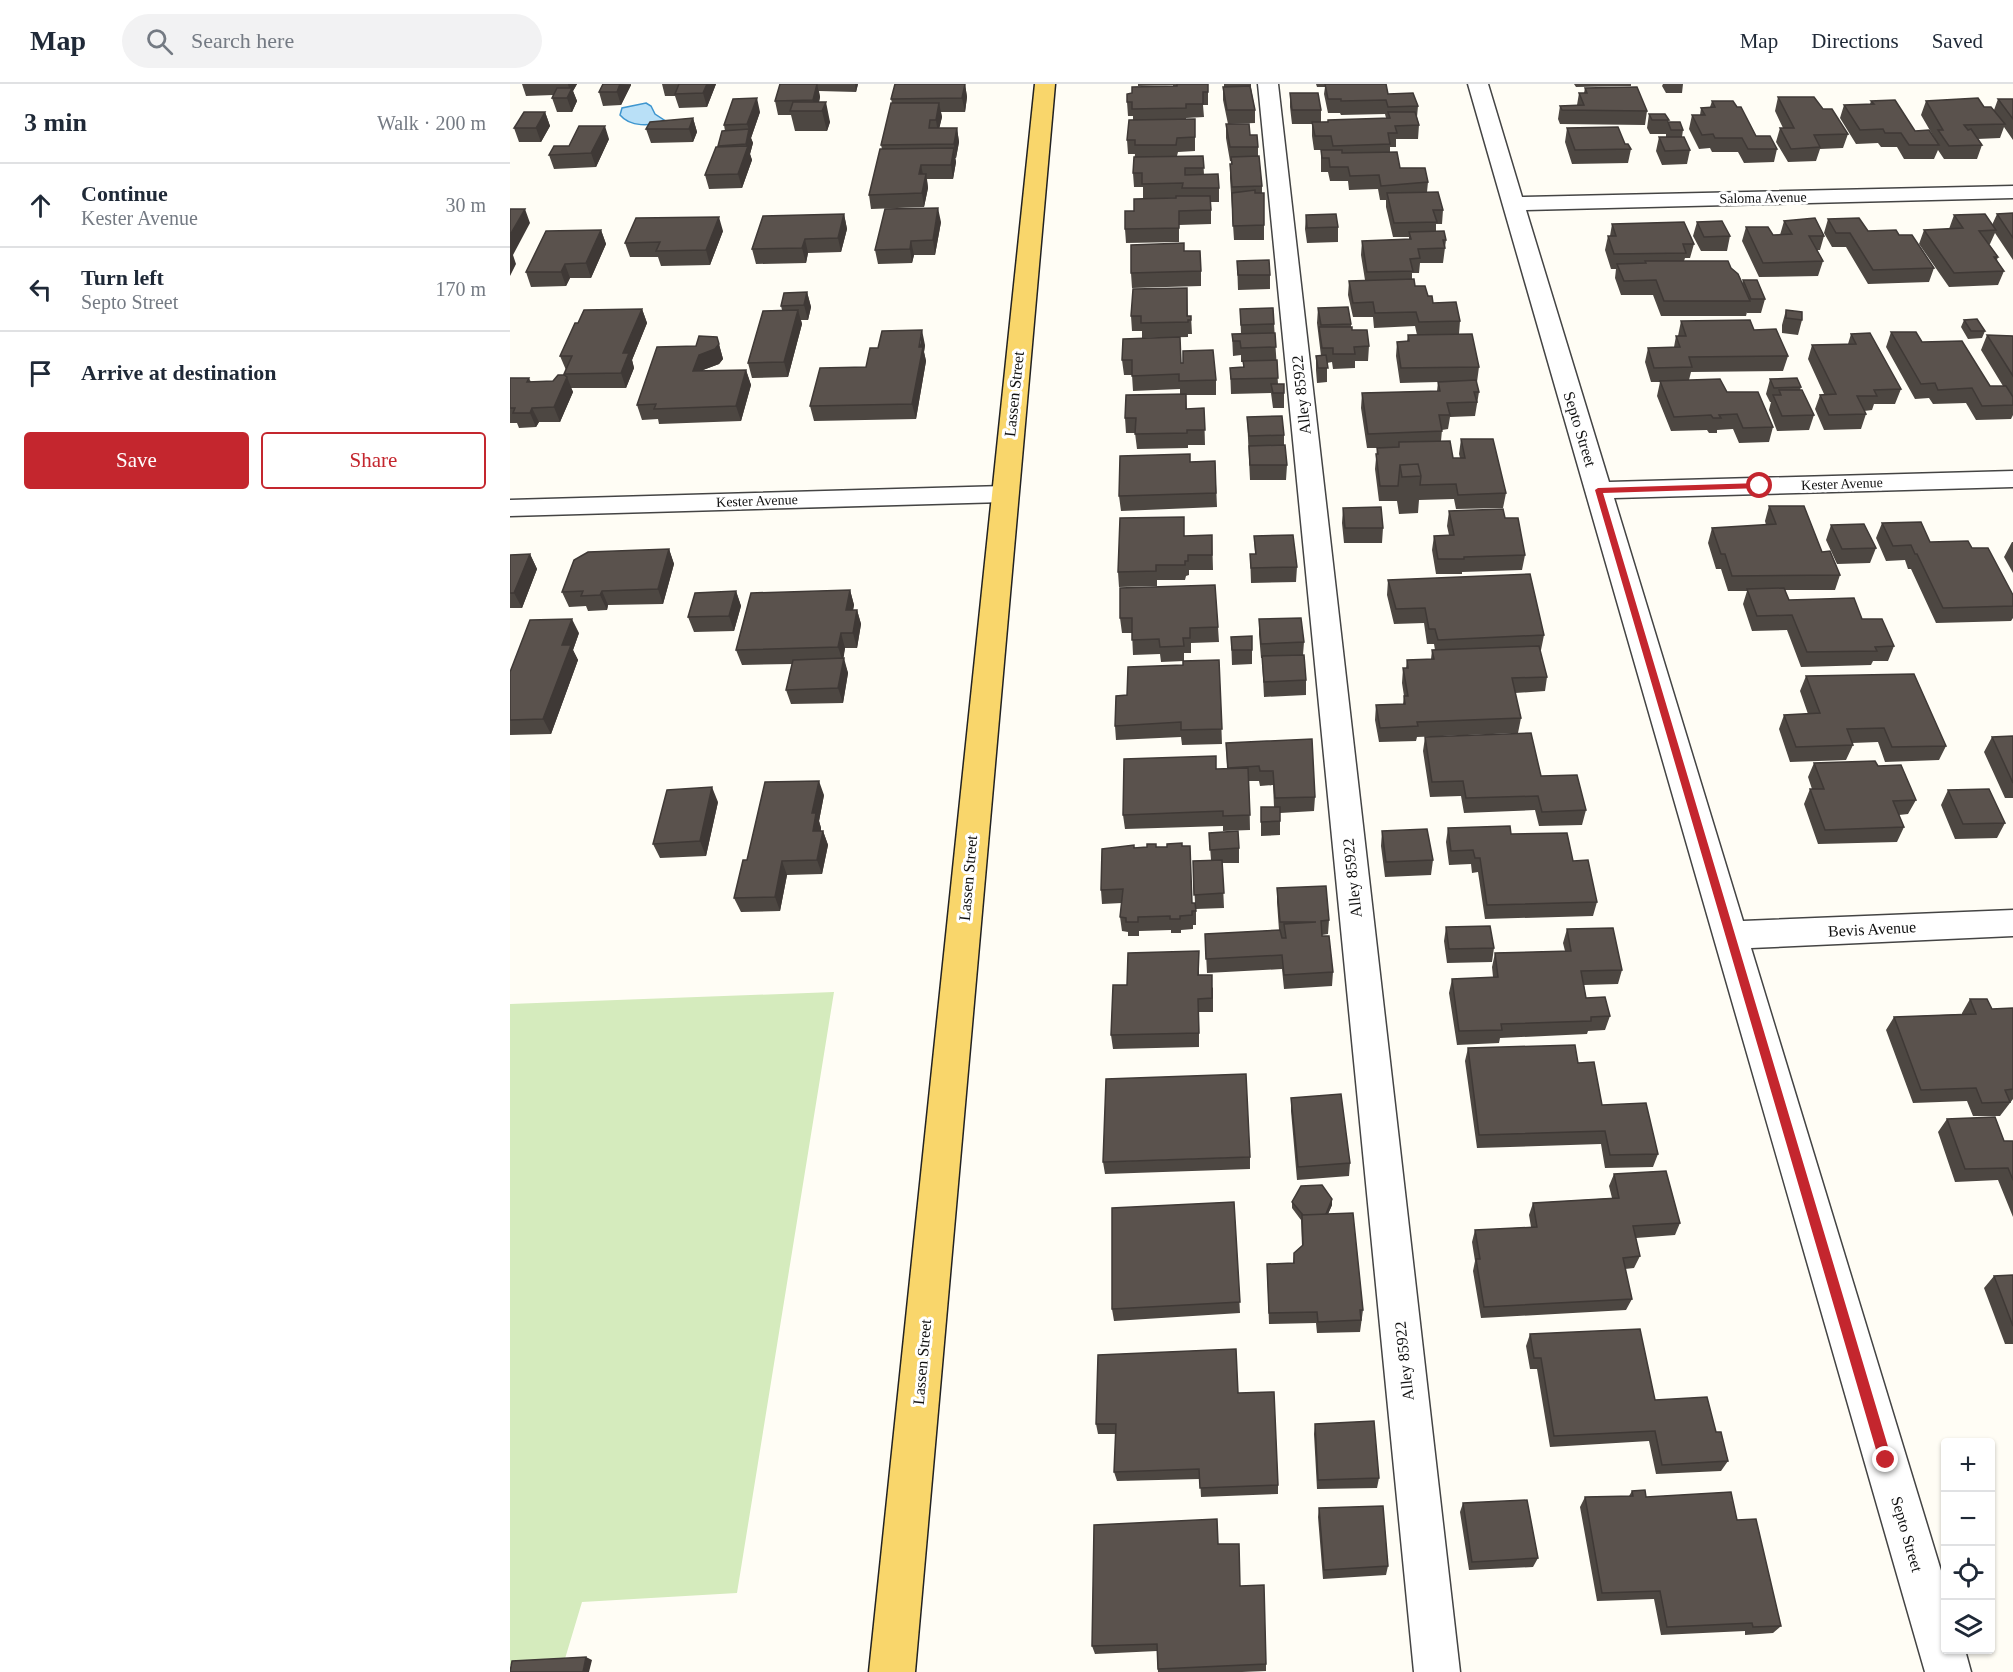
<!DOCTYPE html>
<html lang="en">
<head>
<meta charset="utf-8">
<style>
  :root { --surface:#fff; --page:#f2f2f3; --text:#1f2937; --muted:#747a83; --line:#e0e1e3; --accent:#c4262e }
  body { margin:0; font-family:"Times New Roman",serif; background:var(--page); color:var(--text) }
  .controls { position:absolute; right:18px; bottom:18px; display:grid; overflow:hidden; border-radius:6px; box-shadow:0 2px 4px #0004 }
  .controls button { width:54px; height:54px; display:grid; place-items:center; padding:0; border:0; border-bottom:2px solid var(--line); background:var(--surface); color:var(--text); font:30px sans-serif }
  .stop { position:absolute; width:18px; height:18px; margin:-14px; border:4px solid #c4262e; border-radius:50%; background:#fff }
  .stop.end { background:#c4262e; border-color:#fff; box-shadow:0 2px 6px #0008 }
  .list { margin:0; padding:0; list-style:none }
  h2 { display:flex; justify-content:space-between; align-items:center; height:78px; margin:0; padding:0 24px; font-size:26px }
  h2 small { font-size:20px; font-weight:400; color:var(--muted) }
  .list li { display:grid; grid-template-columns:39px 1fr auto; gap:18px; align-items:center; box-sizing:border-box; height:84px; padding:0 24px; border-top:2px solid var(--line) }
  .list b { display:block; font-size:22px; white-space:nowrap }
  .list p { margin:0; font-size:20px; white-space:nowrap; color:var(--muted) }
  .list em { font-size:20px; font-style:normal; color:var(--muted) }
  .actions { display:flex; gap:12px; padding:18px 24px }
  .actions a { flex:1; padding:14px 0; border:2px solid var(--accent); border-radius:6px; text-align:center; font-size:21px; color:var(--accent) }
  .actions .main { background:var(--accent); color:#fff }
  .icon { flex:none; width:33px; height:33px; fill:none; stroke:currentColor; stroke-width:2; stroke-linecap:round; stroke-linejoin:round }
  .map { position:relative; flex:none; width:1503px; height:1588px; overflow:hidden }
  header { display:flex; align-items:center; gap:36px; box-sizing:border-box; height:84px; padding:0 30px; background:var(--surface); border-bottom:2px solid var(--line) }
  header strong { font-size:28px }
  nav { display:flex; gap:33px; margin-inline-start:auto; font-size:21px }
  .search { width:420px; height:54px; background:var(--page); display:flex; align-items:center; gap:15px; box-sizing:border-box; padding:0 21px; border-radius:33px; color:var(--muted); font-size:22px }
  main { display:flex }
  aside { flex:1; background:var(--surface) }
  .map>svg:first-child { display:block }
  .green { fill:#d5ebbd }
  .water { fill:#b9e0f7; stroke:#3f96cf; stroke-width:1.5 }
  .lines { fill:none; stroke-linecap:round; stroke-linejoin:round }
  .minor-casing { stroke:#444; stroke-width:3 }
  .major-casing { stroke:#222; stroke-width:3 }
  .minor { fill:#fff; fill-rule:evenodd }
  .major { fill:#f9d66b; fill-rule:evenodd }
  .wall { fill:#4d4742 }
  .shaded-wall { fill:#3f3936 }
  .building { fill:#5a524d; stroke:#3f3936; stroke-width:1.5 }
  .route { fill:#c4262e }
  .labels { text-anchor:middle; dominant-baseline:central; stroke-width:6; stroke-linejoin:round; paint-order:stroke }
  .far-street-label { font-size:14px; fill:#111; stroke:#fff }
  .street-label { font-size:16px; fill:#111; stroke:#fff }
</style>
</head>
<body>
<header>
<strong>Map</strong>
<div class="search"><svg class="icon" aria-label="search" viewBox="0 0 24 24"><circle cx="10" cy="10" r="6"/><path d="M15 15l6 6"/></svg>Search here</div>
<nav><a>Map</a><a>Directions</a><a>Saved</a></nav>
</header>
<main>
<aside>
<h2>3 min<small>Walk · 200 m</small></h2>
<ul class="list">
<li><svg class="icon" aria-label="ahead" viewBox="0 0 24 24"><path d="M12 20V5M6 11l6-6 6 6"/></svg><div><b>Continue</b><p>Kester Avenue</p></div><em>30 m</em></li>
<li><svg class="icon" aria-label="left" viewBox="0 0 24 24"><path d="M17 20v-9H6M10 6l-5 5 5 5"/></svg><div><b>Turn left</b><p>Septo Street</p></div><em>170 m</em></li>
<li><svg class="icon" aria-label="arrive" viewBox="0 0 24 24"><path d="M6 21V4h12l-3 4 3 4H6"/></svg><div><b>Arrive at destination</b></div></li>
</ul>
<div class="actions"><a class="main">Save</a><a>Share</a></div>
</aside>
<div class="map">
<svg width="1503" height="1588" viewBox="0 0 1503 1588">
  <rect width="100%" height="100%" fill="#fffdf5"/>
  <path class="green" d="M324 908 227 1509 72 1518 54 1578 0 1581V920Z"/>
  <path class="water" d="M136 19 141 22 145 30 154 36C141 43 120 43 110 31L112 24Z"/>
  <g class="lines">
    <defs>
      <path id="minor" d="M748 0H768L950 1588H904Z
        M958 0H978L1012 113 1503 102V114L1016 126 1099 398 1503 387V403L1104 414 1233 837 1503 826V852L1241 864 1436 1503V1566H1455L1461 1588H1415Z
        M494 402 503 404 507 410 503 416 494 418 0 432V416Z"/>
      <path id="major" d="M525 0H545L405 1588H359Z"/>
    </defs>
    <use href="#minor" class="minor-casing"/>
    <use href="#major" class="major-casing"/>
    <use href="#minor" class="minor"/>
    <use href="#major" class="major"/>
  </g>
  <path class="wall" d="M12 0H67L63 7 67 17 62 28H47L42 14 43 11 16 12Z
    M93 0H121V1L111 21 93 22 89 8Z
    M152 0H206L197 23 169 24 165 12H155Z
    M270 0H348L346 8 309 7 310 13 309 18 320 38 317 47H285L281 31H268L265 17Z
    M455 0 457 13 455 28H431L432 33 429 44H447L449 58 446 74H445L446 78 443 95H417L418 104 414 123 361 125 359 111 372 65 371 61 382 19 381 15Z
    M628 0H698V21H693L694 33 676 34V35H685V67L668 68 667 72H693L694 91 709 104V118H701V140L669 141V158L616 159 615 145 624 127 666 114H633V103H624L623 89 625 70H618L617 56 623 36V32H618L617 18 622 9 663 2V1L628 2Z
    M714 0H741V4L745 26V39L718 40 713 16V3H714Z
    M806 0H876L878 10 908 22 907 33 909 41 908 55H886V63H880V68L890 84 918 98 917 108 933 126 932 140H926V148L936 156 933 179H910L909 189H902V195L905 202 918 212 923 219 950 237 949 250 969 283 967 298H966L969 308 965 332 940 333 938 345 932 346 931 357 943 374H950L949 370 951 355 996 409 993 424 946 425 944 415 909 416 908 429 889 430 887 417H869L865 385 867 364H857L851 324 852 309 927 307 928 298 890 299 886 272 887 258 897 257 898 251H907L905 242 864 244 863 233H843L838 211 839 197 855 196 851 171 852 157 899 155V153H883L876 123V116H870L868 105 839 106 838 97H820L818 88H811V66H821H804L802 52V40H782L780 23V9L811 26V38L876 34 875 30 831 31 830 29H818L814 10 815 3H807Z
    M1064 0H1121V2L1066 3Z
    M1153 0H1173L1172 9H1156L1152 2Z
    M1075 4 1137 27 1135 41 1050 40 1048 35 1050 22 1067 21 1069 9H1074Z
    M1268 13 1313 25 1338 50 1333 64 1310 65 1306 77 1278 78 1266 58 1270 44H1273L1265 27Z
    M1488 15H1503V56L1494 43 1490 54 1467 55 1472 61 1467 75H1434L1428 66 1424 75H1394L1387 63H1371L1368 59 1346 60 1330 34 1334 21 1360 20 1361 17 1405 47 1425 55 1411 31 1416 17 1474 23 1484 26Z
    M1202 17 1227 23 1246 52 1267 65 1264 78 1234 79 1228 68H1202L1200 64 1189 65 1179 45 1182 31H1190L1191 24 1200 23Z
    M35 28 40 42 31 58H9L4 44Z
    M250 28 241 54 243 59 240 70 242 76 232 104 199 105 195 91 215 47 214 41Z
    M1139 30 1159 36 1158 38 1173 46 1172 53 1180 66 1177 80 1152 81 1146 67 1149 53H1156V50H1140L1137 44Z
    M183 34 187 48 183 58 141 59 136 45Z
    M716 40 740 51 748 63V72L752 102V109H754V156H724L720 94V80H721V77H720L716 54Z
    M1057 44 1115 60 1121 65 1118 79 1062 80 1055 58Z
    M99 55 86 83 44 85 39 71 59 62Z
    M1503 129V176L1485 149 1480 160H1479L1488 173 1487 176 1494 187 1488 201 1439 203 1409 160 1414 146 1439 145 1444 131 1482 141 1487 130Z
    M334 130 337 145 331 168 298 169 296 179 246 180 242 165Z
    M796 131 828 143V158L797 159 795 145Z
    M1318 135 1358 147 1389 151 1424 184 1419 198 1358 200 1336 163H1322L1314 149Z
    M1274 137 1314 152 1310 166H1307L1313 177 1308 192 1249 193 1232 157 1236 143 1263 151H1270Z
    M431 138 425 171H404L402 179 368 180 365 166Z
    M1187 138 1220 152 1217 167H1191L1183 152Z
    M1102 140 1184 160 1180 174H1175L1174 177 1221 184 1232 200 1233 196 1255 215 1251 229H1237V228L1236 232H1151L1143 211H1111L1105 194 1106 185H1101L1095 166 1098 152H1100Z
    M91 146 96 160 81 194H60L56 202 21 203 16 188Z
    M213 147 200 181 151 182 148 173H120L115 159Z
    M674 159V167L691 187V202L622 204 621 189Z
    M727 177 760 191V205L728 206Z
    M677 204 678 232H681L682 250H678V253L632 254V247H622L621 232Z
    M297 208 301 223 298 236H291L292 240 278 293 242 294 238 279 272 226 271 222Z
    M808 224 841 240V243L842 246 859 262 858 277H845V284L823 285 822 278 817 279V298L807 299 806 286V272H811L807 239Z
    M132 225 137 239 122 276 124 284 116 304H61L63 308 50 338H29L26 343 9 344 7 339H0V294H19L21 298 43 297 55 292 54 290 56 286 50 272Z
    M730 225 764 240 768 300 774 309V324H763L761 309 721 310 720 284H733V278H731V271L723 272 722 250H731Z
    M1276 226 1292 236 1288 251 1272 249V241Z
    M1454 236 1475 247 1472 254 1458 255 1451 243Z
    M1171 237 1244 246 1278 272 1273 287 1181 288 1179 296 1217 308 1263 343 1259 358 1229 359 1223 345 1207 346V349H1199L1197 346 1161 347 1147 312 1150 298H1141L1135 278 1138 264 1164 263 1166 252H1168Z
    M1381 248 1412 258 1480 302H1493L1471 266 1477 251 1503 252V331L1501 335 1466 336 1456 319 1423 320 1419 314 1405 315 1376 263Z
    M1341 250 1391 305 1385 320H1364L1362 326 1354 327 1356 330 1351 345 1314 346 1305 325 1310 311 1314 310 1298 275 1302 261 1338 260Z
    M207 253 213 275 209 280 193 286V287L236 286 241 301 231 337 149 340 148 335 132 336 127 321 186 262Z
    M613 255 671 279 706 296V311H676L677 325 694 324 695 361H678V364L627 365 625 349H616L615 334 670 310V305L623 307 622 291H614L612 276Z
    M415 261 414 268 416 277 406 335 304 337 300 322 356 283Z
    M1260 295 1291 303 1290 306 1304 331 1299 346 1267 347 1259 326 1261 318H1260L1256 310Z
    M737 333 774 351V361L777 381 776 396H740Z
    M705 377 707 423 611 427 609 412 680 378Z
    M1259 422 1312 468 1330 491 1325 506H1275L1279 516 1352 535 1384 562 1378 577H1363L1361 581 1291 583 1277 546 1242 547 1233 520 1237 507H1218L1211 485H1206L1198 459 1202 444 1256 441 1255 437Z
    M833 424 873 444 872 459H834L832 439Z
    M939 427 995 434 1015 471 1012 486 952 488V490H926L922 466 924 452 939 451 937 442Z
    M1372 439 1420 458 1462 464 1503 511V534L1501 537 1426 539 1401 485H1398L1395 476 1376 477 1366 454Z
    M1321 441 1366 464 1360 479 1327 480 1316 456Z
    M702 451 703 486H679V491L676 492 675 496H647V502L609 503 608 488 675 452Z
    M744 452 787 483 786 498 741 499 740 470H745Z
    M1502 458H1503V489L1494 473Z
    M159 465 164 480 153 520 98 521 97 526 78 527 76 522 59 523 52 508Z
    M20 470 27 485 12 524H0V471Z
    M878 496 1034 551 1031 566H1030L1037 593 1035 607 1005 609 1011 634 1008 649 907 653 906 657 869 658 865 636 866 621 893 620 894 612 892 599 893 584H896L897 576 921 575 922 566H925L924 560H917L914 539 884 540 877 511Z
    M610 504 708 543 709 558 681 559V569H674V577L651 578 650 570 623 571 622 549H612L610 534Z
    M340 506 344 521 343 526H347L351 540 347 564H335L333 574 338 589 333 619 281 620 276 606 282 580 232 581 226 566Z
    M226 507 231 522 224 547 184 548 178 533Z
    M749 535 794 558 793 571 796 596V611L754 613 752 574H751L749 550Z
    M69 549 63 566 68 576 41 650 0 651V588Z
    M742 552V580L722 581 721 553Z
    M709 576 712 660 672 661 671 653 606 656 605 642 617 611 673 581Z
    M1296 592 1436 662 1429 676 1375 678 1368 658 1342 659 1343 661 1336 676 1280 678 1269 645 1274 631 1298 630 1290 607Z
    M1503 652V714H1495L1474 668 1482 653Z
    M915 653 1031 692 1076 726 1072 741 1029 742 1025 726 954 729 951 712 920 713 913 667Z
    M716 659 805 713 804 727 770 729V751L751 752V723H764L763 701 750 702 749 697H739L740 746 713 747V742L615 745 613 731 706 685H717Z
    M1304 679 1368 682 1406 716 1398 730 1389 731 1394 743 1387 758 1308 760 1294 720 1300 705H1302L1298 693Z
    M1438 706 1495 739 1487 754 1445 755 1431 721Z
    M314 711 309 737 311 744V747H313L318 761 312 790 277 791 270 827 231 828 224 814 237 776Z
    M208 718 196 772 150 774 143 760Z
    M938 744 1001 750 1063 777 1087 818 1083 832 975 835 968 788 962 789 961 780 939 781 936 758Z
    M872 747 923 776 921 791 875 793 871 762Z
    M699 749 729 764V779H712L714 824 686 825V841H683V845L671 846V849H661V846L629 847V852H618V848L612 847 610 833 612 819 592 820 591 806 624 764 646 763 682 819H685L683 777 701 776Z
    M767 804 819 836 818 850 812 851 823 888 822 902 774 905 772 885 697 889 695 850 769 846 767 818Z
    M936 843 984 864 982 878 937 879 934 857Z
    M1057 845 1112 886 1108 900 1074 901 1076 914 1100 932 1095 946 1078 947 1077 950 990 954 989 959 947 961 939 909 942 895 983 893 982 883 985 869 1055 867 1053 859Z
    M689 867V891L703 904V928H689V963L603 965 601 951 617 901Z
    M1460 915 1482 925 1503 924V1015L1490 1032H1463L1457 1017 1403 1019 1376 946 1384 933 1452 930V929Z
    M958 964 1068 979 1092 1021 1148 1070 1143 1083 1095 1084 1091 1060 967 1064 955 977Z
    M781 1014 840 1079 839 1092 787 1096 781 1027Z
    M1437 1035 1494 1057H1503V1133L1488 1096 1445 1098 1428 1048Z
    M740 1073V1085L595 1090 593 1078Z
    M1104 1090 1170 1139 1165 1151 1126 1154 1130 1172 1124 1184 1115 1185 1122 1215 1116 1226 971 1234 963 1187 965 1177 962 1158 965 1146 1021 1143 1019 1131 1023 1119 1102 1114 1099 1102Z
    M822 1115V1121L818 1130 853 1226 850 1248 807 1249 806 1239 759 1240 757 1180 783 1179 784 1169 792 1162 791 1136 782 1124V1118Z
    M724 1118 730 1229 604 1237 602 1225Z
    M1503 1191V1260H1495L1474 1204 1484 1192Z
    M1020 1250 1206 1348 1218 1377 1211 1387 1146 1390 1139 1357 1040 1363 1027 1285H1020L1016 1262Z
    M728 1309 768 1401V1410L691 1413 690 1395 607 1397 604 1388 606 1350H588L586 1340Z
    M805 1340 869 1394 867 1404 807 1405 804 1350Z
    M1122 1407 1136 1413 1227 1436 1271 1542 1263 1549 1235 1551V1547L1151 1551 1144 1515 1087 1517 1070 1423 1075 1413 1119 1412Z
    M953 1419 1028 1474 1023 1483 959 1486 950 1428Z
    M809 1424 878 1482 876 1491 813 1495 808 1433Z
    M708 1460 730 1502 756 1580V1587L732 1588H648L647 1567 585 1570 582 1562Z"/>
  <path class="shaded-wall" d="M58 0H67L63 7 67 17 62 28 57 14 60 8Z
    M110 0 121 1 111 21 107 8Z
    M197 0H206L197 23 193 9Z
    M307 0 310 13 307 27H305L303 16Z
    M345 0H348L346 8Z
    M455 0 457 13 455 28 452 14Z
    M247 14 250 28 241 54 243 59 240 70 242 76 232 104 228 90 237 66 236 60 239 46 237 40Z
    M316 18 320 38 317 47 312 27Z
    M429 19 432 33 428 50 426 36Z
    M35 28 40 42 31 58 26 44Z
    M183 34 187 48 183 58 179 45Z
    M95 42 99 55 86 83 81 69Z
    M447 44 449 58 446 74 444 60Z
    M444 64 446 78 443 95 441 81Z
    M411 81 414 95 409 90Z
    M416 90 418 104 414 123 412 109Z
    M428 124 431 138 425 171 423 156Z
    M15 125 20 139 3 171 6 180 0 192V151Z
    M334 130 337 145 331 168 328 154Z
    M209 133 213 147 200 181 196 166Z
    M91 146 96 160 81 194 76 179Z
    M295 155 298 169 296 179 292 164Z
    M401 157 404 171 402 179 400 165Z
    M55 180 60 194 56 202 51 188Z
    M297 208 301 223 298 236 294 221Z
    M132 225 137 239 122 276 124 284 116 304 111 289 113 269Z
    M288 226 292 240 278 293 274 278Z
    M412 246 415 261 414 268 416 277 406 335 402 320Z
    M207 253 213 275 209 280 193 286 188 302 183 287 189 271Z
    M236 286 241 301 231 337 226 322Z
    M57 293 63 308 50 338 44 323Z
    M22 324 29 338 26 343 20 329Z
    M159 465 164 480 153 520 148 505Z
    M20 470 27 485 12 524 4 509Z
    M340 506 344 521 340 541 336 526Z
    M92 507 98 521 97 526 90 511Z
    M226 507 231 522 224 547 219 532Z
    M347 526 351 540 347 564 343 549Z
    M62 535 69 549 63 566 68 576 41 650 33 635 52 561Z
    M331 549 335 564 333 578 328 563Z
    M334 574 338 589 333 619 328 604Z
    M309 697 314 711 309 737 311 744 308 762 303 747 302 729Z
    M202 703 208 718 196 772 190 757Z
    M313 747 318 761 312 790 307 776Z
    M272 777 277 791 270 827 265 813Z
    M822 1115V1121L815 1137V1131Z
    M76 1573 82 1576 79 1588H73Z"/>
  <path class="building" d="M93 0H110L107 8H89Z
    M169 0H197L193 9 165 10Z
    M270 0H307L303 16 265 17Z
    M385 0H455L452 14 381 15Z
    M667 0H698V8H693V20H676V24L622 25V18H617V10L622 9V3L667 2Z
    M815 0H876L878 10 903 9 908 22 878 23 876 16 831 17V15H818Z
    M740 2 745 26H717L713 3Z
    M1127 3 1137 27 1052 26 1050 22 1074 21 1069 9H1077L1075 4Z
    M47 4H62L57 14H42Z
    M780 9H808L811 26H782Z
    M1268 13H1304L1313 25H1322L1338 50 1304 51 1310 63 1281 65 1270 44H1284Z
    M247 14 237 40 214 41 223 15Z
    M1468 14 1474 23H1481L1495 40 1454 41 1458 46 1461 45 1472 61 1439 62 1428 46H1433L1416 17Z
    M1488 15H1503V35Z
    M1385 16 1405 47 1419 46 1429 61H1399L1391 49H1375L1373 45 1350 46 1334 21 1364 20 1361 17Z
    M1202 17H1223L1227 23H1231L1246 52H1260L1267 65H1238L1232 54H1205L1203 50 1192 51 1182 31H1195L1191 24 1205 23Z
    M283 18H316L312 27H280Z
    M381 19H429L426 36H420L419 44H447L444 60 371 61Z
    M14 28H35L26 44H4Z
    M878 28H905L909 41 885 42 887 49H878L880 60 823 62 821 52H805L802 38H818V36L880 34Z
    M1139 30H1155L1159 36H1142Z
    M183 34 179 45H136L140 38Z
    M685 35V53L667 54 666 61H625V56H617L619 36Z
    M1158 38H1170L1173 46H1161Z
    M716 40H739L740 51H747L748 63H720Z
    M69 42H95L81 69 39 71 44 62H59Z
    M1108 43 1115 60H1118L1121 65 1065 66 1057 44Z
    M239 45 236 60 208 62 212 47Z
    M1149 53H1174L1180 66 1155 67Z
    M238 62 228 90 195 91 206 63Z
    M444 64 441 81H411L409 90H416L412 109 359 111 370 65Z
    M811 66H832V69L887 68 890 84H915L918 98 871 102 869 91 840 92 838 83H820L819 74H812Z
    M693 72 694 84H675V91L708 90 709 104H672L673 99 632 100V89H623L624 73Z
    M749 72 752 102 722 103 720 80H722L721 73Z
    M745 106V109H754V141L723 142 722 109Z
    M928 108 933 126H923L927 138 884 139 877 109Z
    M666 112H700L701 126 669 127V144L615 145V127H624V115L666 114Z
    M428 124 423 156 401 157 400 165 365 166 375 125Z
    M0 125H15L0 151Z
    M1503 129V154L1487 130Z
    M334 130 328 154 295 155 292 164 242 165 253 132Z
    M826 130 828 143 797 144 796 131Z
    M1475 130 1486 146 1469 147 1488 173H1484L1494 187 1444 189 1414 146 1453 144 1444 131Z
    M209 133 196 166 146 167 150 158 115 159 126 134Z
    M1305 134 1314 152H1299L1313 177 1253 179 1236 143H1258L1263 151 1282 150 1274 137Z
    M1349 134 1358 147 1386 146 1389 151H1402L1424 184 1363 186 1340 149H1326L1318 135Z
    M1212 137 1220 152 1194 153 1187 138Z
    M1174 138 1184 160H1173L1176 169 1104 170 1098 152H1106L1102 140Z
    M91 146 76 179 55 180 51 188H16L36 147Z
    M934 147 936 156H933L935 164 908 165 910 174 900 175 903 187 857 188 852 157 901 155 899 148Z
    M674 159V167H690L691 187 621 189V161Z
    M759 176 760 191H728L727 177Z
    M1135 177H1218L1221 184 1228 190 1240 217H1154L1146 196 1114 197 1107 180 1136 179Z
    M904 195 905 202H915L918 212H922L923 219 946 218 950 237 909 238 906 228 865 229 863 218 843 219 839 197Z
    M1233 196H1247L1255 215H1241Z
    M677 204V232H681V236H678V238L631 239V232H621L623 205Z
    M297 208 294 221 271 222 274 209Z
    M838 223 841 240 811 241 808 224Z
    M763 224 764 240 731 241 730 225Z
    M132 225 113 269H119L111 289 54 290 62 272H50L65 239H68L74 226Z
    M288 226 274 278 238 279 253 227Z
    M1276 226 1292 228V236L1276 234Z
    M1467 235 1475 247H1461L1454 236Z
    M1240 236 1244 246 1266 245 1278 272 1179 273 1182 283 1144 284 1138 264 1170 263 1166 252H1176L1171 237Z
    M809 243H842V246H857L859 262 844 263 845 270H823V264H812Z
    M412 246 409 263H413L402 320 300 322 310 284 356 283 360 264H368L372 247Z
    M1381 248H1406L1412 258 1452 257 1480 302H1496L1503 313V321L1472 322 1462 304 1428 306 1425 299 1411 300Z
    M765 249 766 263 731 264 730 257H723L722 250Z
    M1360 249 1391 305 1364 306 1367 312H1347L1356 330 1319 331 1310 311 1326 310 1302 261 1346 260 1341 250Z
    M962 250 969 283 891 284 887 258 899 257 898 251Z
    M1477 251 1503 252V292Z
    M189 252 207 253 209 260 205 265 189 271 183 287 236 286 226 322 144 325 146 320 127 321 147 263 186 262Z
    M670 253 671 279H673V267L703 266 706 296 669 297V290L622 292V276H612L613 255Z
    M816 271 818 284H808L806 272Z
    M767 276 768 294 721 295 720 284 734 283 733 277Z
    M48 291H54L57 293 44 323 22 324 20 329H3L5 324H0V294H19L17 298 43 297Z
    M1287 294 1291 303 1264 304 1260 295Z
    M1210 295 1217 308H1248L1263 343 1233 344 1227 330 1209 331 1211 334H1203L1201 331 1164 333 1150 297Z
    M966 296 969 308H964L967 318 937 319 940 331H929L932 347 858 350 852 309 930 307 928 298Z
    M761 300H774V309H763Z
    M1269 306H1292L1304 331 1272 332 1263 311H1271Z
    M676 310V325L694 324 695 346H677V349L625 350 626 334H615L616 311Z
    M772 332 774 351 739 352 737 333Z
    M951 355H983L996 409 948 411 946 400 910 401 911 392 908 380 890 381 888 402H870L866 370H868L867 364 889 363V358L940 357 943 374H955Z
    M775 361 777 381H740L739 362Z
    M680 370V378L705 377 706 409 609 412 610 372Z
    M908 380 911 392 892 393 890 381Z
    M1259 422H1294L1312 468 1320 467 1330 491 1222 492 1215 470H1211L1202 444 1266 440Z
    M871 423 873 444H835L833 424Z
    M993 425 995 434H1008L1015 471 954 473V475H928L924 452 944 451 939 427Z
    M674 433V452L702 451V471H678V477H675V481H646V487L608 488 610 434Z
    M1411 438 1420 458 1458 457 1462 464H1478L1503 511V522L1433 524 1407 470H1405L1401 461 1383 462 1372 439Z
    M1354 440 1366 464 1332 465 1321 441Z
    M783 451 787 483 741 484 740 470H746L744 452Z
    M159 465 148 505 92 507 90 511 71 512 73 507 52 508 64 476 78 468Z
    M20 470 4 509H0V471Z
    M1020 490 1034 551 928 556 925 545H919L915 524 886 525 878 496Z
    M705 501 708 543 680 544V554H673L674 562 650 563 649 555 622 556V534H610V504Z
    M1274 504 1279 516 1344 514 1352 535H1372L1384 562 1365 563 1367 567 1297 568 1282 531 1247 532 1237 505Z
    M340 506 336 526H347L343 549H331L328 563 226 566 241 509Z
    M226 507 219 532 178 533 185 509Z
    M791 534 794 558 751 560 749 535Z
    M62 535 52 561H61L33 635 0 636V588L20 536Z
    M742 552V566H722L721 553Z
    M1029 562 1037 593 1002 594 1011 634 907 638 908 642 870 644 866 621 895 620 894 612H898L893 584H898L897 576 924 575 922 566Z
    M794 571 796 596 754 598 752 572Z
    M334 574 328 604 276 606 283 576Z
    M709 576 712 645 671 646V638L605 642 606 612 617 611 618 583 673 581V577Z
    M1404 590 1436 662 1382 663 1374 644 1337 645 1343 661 1286 663 1274 631 1310 629 1296 592Z
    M1021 649 1031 692 1067 691 1076 726 1032 728 1028 712 956 714 953 697 922 698 915 653Z
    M1503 652V699L1482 653Z
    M802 655 805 713 765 714 763 687H750L749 682 718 684 716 659Z
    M706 672V685L738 684 740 731 713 732V727L613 731 614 675Z
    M1365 677 1368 682 1391 681 1406 716 1383 717 1394 743 1315 746 1300 705H1314L1304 679Z
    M309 697 302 729H306L303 747H313L307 776 272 777 265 813 224 814 233 776H237L255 698Z
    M202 703 190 757 143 760 157 706Z
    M1479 705 1495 739 1453 740 1438 706Z
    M751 723H770V737L751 738Z
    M1000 742 1001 750 1057 749 1063 777 1078 776 1087 818 977 821 970 774H965L963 766 941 767 938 744Z
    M917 745 923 776 876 778 872 747Z
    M728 747 729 764 700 766 699 749Z
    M672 759V762H680L682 819H685L686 827H682V831L670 832V835H660V832L628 833V838H616V834L610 833 613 805 591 806 592 765 624 761V764L637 763V760H646V763H657V760Z
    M712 776 714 809 684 811 683 777Z
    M816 802 819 836 811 837 812 852H819L823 888 774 891 772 871 696 875 695 850 770 846 772 854H776L774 840 806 838H770L767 804Z
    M980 842 984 864 939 865 936 843Z
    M1103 844 1112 886 1071 887 1076 914 1095 913 1100 932 1081 933V937L991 940 992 946 949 947 942 895 988 893 985 869 1061 867 1057 845Z
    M689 867 688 891H702V914L688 915 689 949 601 951 603 901H617L618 869Z
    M1460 915H1477L1482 925 1503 924V1005L1495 1006 1500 1018 1472 1019 1466 1004 1411 1006 1384 933 1466 930Z
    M1065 961 1068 979 1084 978 1092 1021 1136 1019 1148 1070 1100 1071 1095 1047 969 1051 958 964Z
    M736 990 740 1073 593 1078 596 995Z
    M831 1010 840 1079 788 1083 781 1014Z
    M1485 1033 1494 1057H1503V1096L1498 1084 1455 1085 1437 1035Z
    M1156 1087 1170 1139 1123 1142 1130 1172 1113 1174 1122 1215 974 1223 966 1175H970L965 1146 1027 1143 1023 1119 1109 1114 1104 1090Z
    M812 1101 822 1115 816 1130 793 1131 782 1118 791 1102Z
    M724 1118 730 1218 602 1225V1124Z
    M843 1129 853 1226H850L851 1236 808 1238 807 1228 759 1229 757 1180 784 1179V1169L793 1161 792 1131Z
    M1503 1191V1242L1484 1192Z
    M1130 1245 1145 1316 1197 1313 1206 1348H1211L1218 1377 1152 1381 1145 1347 1044 1352 1031 1274H1024L1020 1250Z
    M726 1265 728 1309 764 1308 768 1401 690 1404 689 1385 604 1388 606 1340H586L588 1271Z
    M864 1337 869 1394 808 1396 805 1340Z
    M1135 1406 1136 1413 1221 1408 1227 1436 1246 1435 1271 1542 1243 1543 1242 1539 1157 1543 1150 1507 1092 1509 1075 1413 1123 1412 1122 1407Z
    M1017 1416 1028 1474 962 1478 953 1419Z
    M873 1422 878 1482 814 1486 809 1424Z
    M707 1435 708 1460H729L730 1502 754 1501 756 1580 648 1585 647 1560 582 1562 584 1441Z
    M76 1573 73 1588H0L2 1577Z"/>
  <path class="route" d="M1250 399 1252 400V404L1093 409 1382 1376 1380 1381 1376 1383 1371 1381 1369 1376 1085 406 1088 404Z"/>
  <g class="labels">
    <g class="far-street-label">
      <text transform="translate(1253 114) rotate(-1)">Saloma Avenue</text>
      <text transform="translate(1332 400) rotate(-2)">Kester Avenue</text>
      <text transform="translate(247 417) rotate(-2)">Kester Avenue</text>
    </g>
    <g class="street-label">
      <text transform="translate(504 310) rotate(-84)">Lassen Street</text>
      <text transform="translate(791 311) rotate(-96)">Alley 85922</text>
      <text transform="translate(1070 345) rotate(73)">Septo Street</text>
      <text transform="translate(458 794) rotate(-85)">Lassen Street</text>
      <text transform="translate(842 794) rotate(-96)">Alley 85922</text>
      <text transform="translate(1362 845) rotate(-3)">Bevis Avenue</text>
      <text transform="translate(894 1277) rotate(-96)">Alley 85922</text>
      <text transform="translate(412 1278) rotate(-85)">Lassen Street</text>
      <text transform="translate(1397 1450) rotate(74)">Septo Street</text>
    </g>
  </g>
</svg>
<div class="controls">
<button>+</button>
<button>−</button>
<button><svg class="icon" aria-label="locate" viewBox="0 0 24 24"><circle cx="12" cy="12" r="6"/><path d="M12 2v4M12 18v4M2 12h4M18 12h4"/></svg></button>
<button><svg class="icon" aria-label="layers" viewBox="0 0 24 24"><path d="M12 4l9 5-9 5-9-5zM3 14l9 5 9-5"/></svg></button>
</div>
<div class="stop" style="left:1250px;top:402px"></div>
<div class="stop end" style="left:1376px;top:1376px"></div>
</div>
</main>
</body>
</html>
